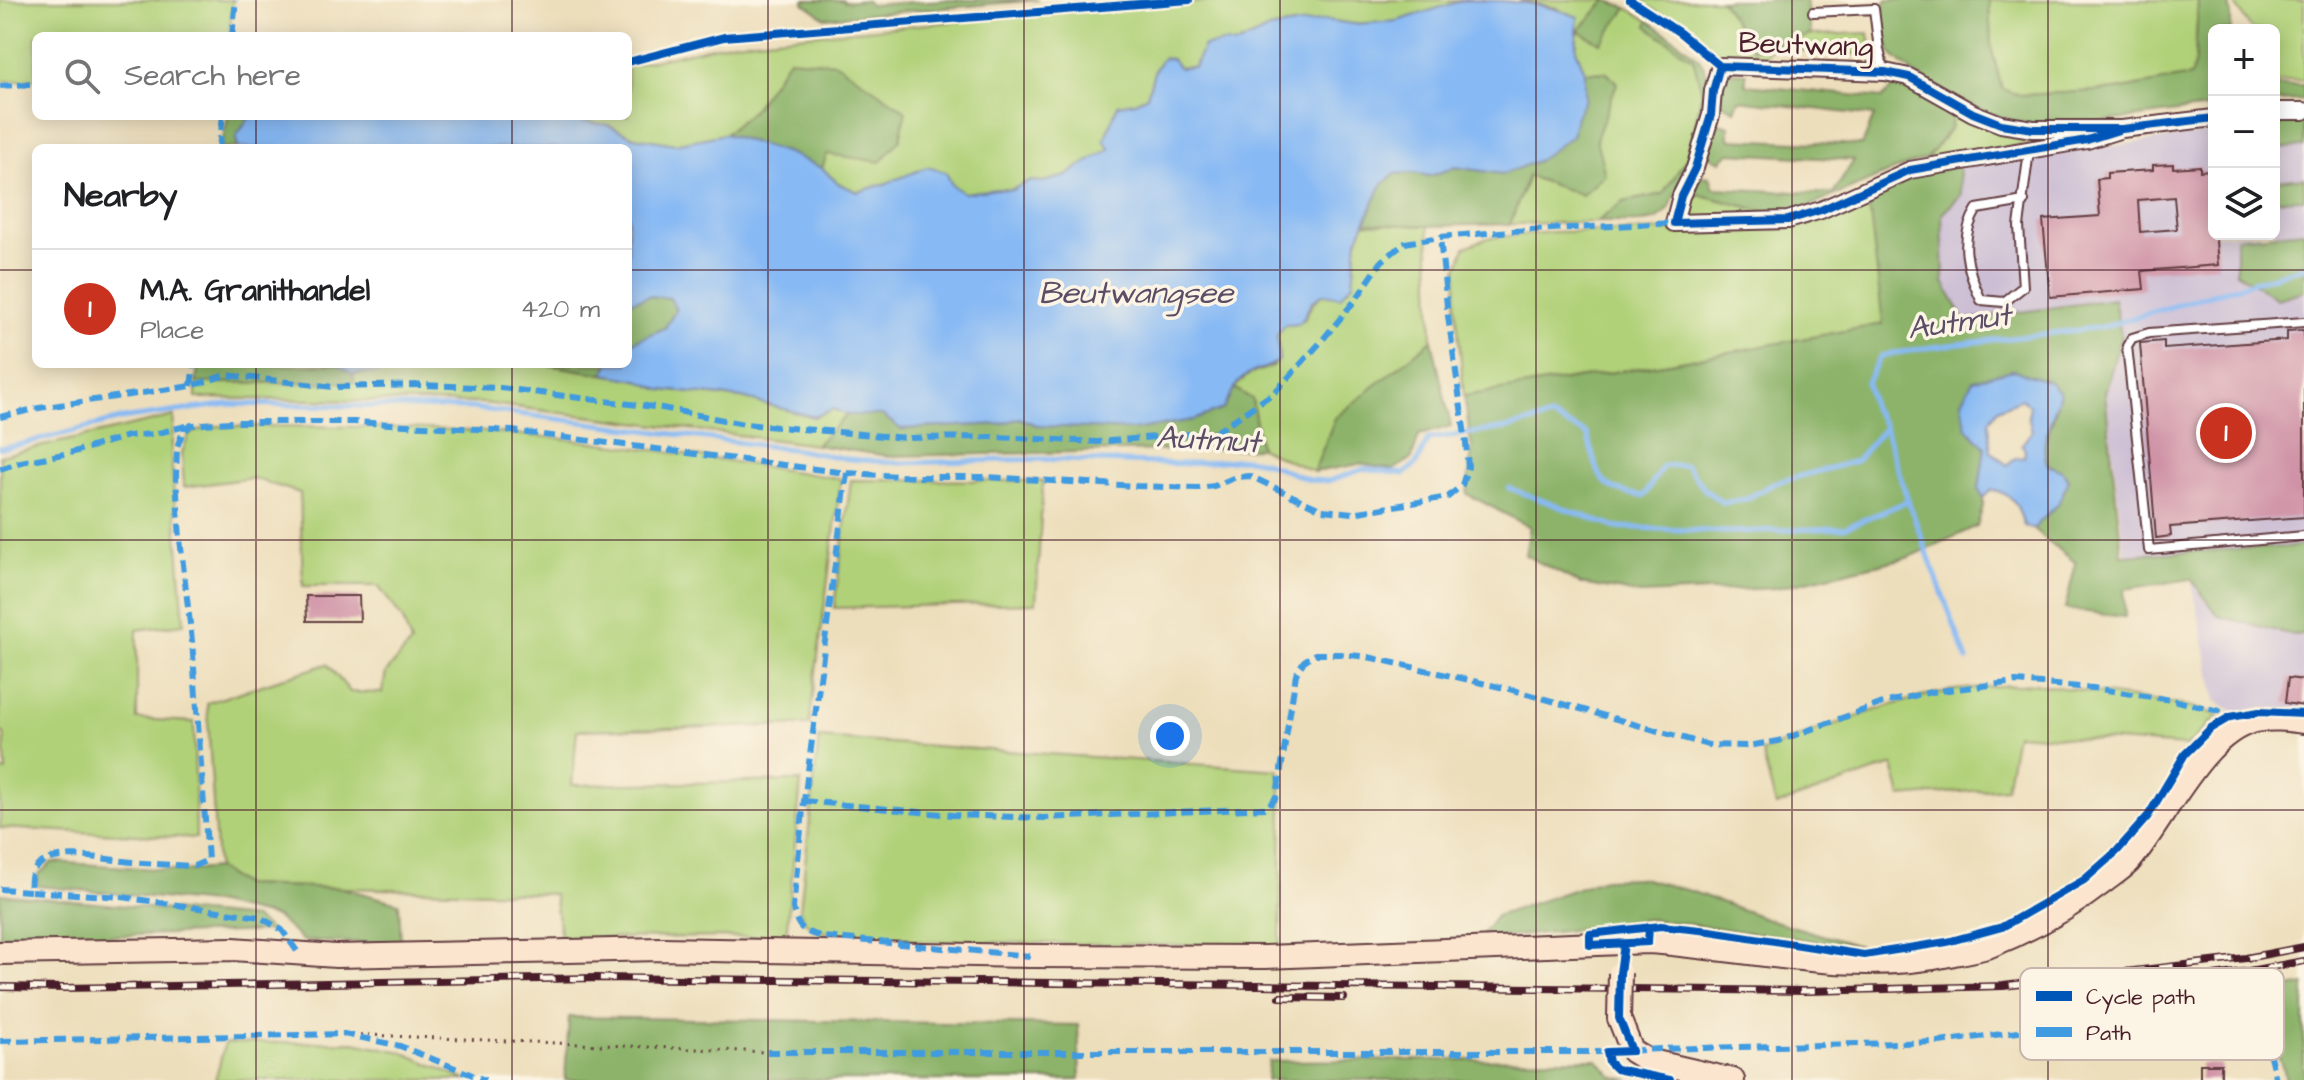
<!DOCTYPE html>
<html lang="en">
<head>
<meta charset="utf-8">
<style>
  :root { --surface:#fff; --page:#f2f2f2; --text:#202124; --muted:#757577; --line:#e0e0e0; --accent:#c8321e }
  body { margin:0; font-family:"Architects Daughter",sans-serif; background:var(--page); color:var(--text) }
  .controls { position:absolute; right:24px; top:24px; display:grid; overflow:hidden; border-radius:12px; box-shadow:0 4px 20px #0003 }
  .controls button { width:72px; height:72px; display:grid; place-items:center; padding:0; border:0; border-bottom:2px solid var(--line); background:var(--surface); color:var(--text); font:40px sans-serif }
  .you { position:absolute; left:1170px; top:736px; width:28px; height:28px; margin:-20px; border:6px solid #fff; border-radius:50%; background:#1a73e8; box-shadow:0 0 0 12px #1a73e833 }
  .badge { display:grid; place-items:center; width:52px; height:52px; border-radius:50%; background:var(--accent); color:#fff; font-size:26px; font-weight:700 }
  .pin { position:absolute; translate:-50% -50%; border:4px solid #fff; box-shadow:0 2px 8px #0006 }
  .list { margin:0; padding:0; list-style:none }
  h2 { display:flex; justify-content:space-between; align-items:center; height:104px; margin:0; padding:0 32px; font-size:34px }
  h2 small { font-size:26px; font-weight:400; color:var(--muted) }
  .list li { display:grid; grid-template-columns:52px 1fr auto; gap:24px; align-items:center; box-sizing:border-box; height:120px; padding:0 32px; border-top:2px solid var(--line) }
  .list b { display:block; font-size:30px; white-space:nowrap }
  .list p { margin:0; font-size:26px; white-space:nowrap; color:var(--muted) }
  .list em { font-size:26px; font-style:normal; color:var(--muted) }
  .icon { flex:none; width:44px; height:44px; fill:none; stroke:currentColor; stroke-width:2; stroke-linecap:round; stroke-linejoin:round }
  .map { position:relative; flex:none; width:2304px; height:1080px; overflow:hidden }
  .search { position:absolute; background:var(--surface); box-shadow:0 4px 20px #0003; left:32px; top:32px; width:600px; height:88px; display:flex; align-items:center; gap:20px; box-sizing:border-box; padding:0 28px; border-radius:12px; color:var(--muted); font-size:30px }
  .panel { position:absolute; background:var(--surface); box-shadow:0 4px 20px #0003; left:32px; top:144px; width:600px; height:224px; border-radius:12px }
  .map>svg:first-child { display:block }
  .industrial { fill:#ccbed4 }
  .green { fill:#b1d179; stroke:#7e7852; stroke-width:2 }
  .forest { fill:#8cb369; stroke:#6b694a; stroke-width:2 }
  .water { fill:#87b9f4; stroke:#686c90; stroke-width:2; fill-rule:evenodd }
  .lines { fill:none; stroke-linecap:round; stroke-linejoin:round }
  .stream { stroke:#87b9f4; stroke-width:5 }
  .building { fill:#cf92a6; fill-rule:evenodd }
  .lane-casing { stroke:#623c41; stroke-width:12 }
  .street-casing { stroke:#623c41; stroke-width:20 }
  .secondary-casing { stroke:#623c41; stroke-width:26 }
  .path { stroke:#623c41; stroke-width:3; stroke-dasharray:2 6; stroke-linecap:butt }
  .lane { stroke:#fff; stroke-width:8 }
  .street { stroke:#fff; stroke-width:16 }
  .secondary { stroke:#fce5cf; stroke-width:22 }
  .rail-casing { stroke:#4a1f2b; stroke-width:8 }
  .rail { stroke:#fcf5e5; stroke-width:5; stroke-dasharray:15; stroke-linecap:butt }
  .secondary-bridge-casing { stroke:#623c41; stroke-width:26; stroke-linecap:butt }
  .secondary-bridge { stroke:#fce5cf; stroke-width:22 }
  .quiet { stroke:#409be1; stroke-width:6; stroke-dasharray:12 6; stroke-linecap:butt }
  .cycleway-casing { stroke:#fcf5e5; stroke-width:13 }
  .cycleway { stroke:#0057b8; stroke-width:8 }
  .grid { fill:none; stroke:#4a1f2b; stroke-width:2; stroke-opacity:0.55 }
  .labels { text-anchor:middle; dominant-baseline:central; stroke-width:7; stroke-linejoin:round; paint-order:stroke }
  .street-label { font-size:30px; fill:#4a1f2b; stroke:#fcf5e5 }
  .water-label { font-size:32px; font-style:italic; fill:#5c4d67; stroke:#fcf5e5 }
  .key { fill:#fcf5e5; stroke:#c7b5ad; stroke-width:2 }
  .key-label { font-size:22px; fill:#4a1f2b }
</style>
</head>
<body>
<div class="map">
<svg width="2304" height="1080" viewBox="0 0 2304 1080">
  <rect width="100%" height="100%" fill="#fcf5e5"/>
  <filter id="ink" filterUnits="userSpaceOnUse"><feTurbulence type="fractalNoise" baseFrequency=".0125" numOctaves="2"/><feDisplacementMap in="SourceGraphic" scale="16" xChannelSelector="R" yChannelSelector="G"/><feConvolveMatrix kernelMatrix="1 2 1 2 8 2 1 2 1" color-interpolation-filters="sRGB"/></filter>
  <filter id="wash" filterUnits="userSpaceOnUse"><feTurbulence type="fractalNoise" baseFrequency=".006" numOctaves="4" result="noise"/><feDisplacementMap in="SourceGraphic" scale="32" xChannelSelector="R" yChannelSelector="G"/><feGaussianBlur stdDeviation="1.8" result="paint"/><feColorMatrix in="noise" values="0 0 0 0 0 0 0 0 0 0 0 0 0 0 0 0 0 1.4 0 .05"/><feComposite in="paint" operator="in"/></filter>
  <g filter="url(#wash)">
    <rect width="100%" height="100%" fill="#eddebb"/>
    <path class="industrial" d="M2304 125V709L2263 708 2233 711 2216 701 2191 578 2128 583 2096 305 1964 326 1940 285V170L2214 132V234H2274V127Z"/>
    <path class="green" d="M0 0H233L229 36H36V79L0 82Z
      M1232 0H1469L1397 21 1353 24 1326 20 1269 29 1236 45 1224 43 1194 67 1155 69 1147 96 1135 102 1110 149 1079 167 1067 176 1043 182 1029 181 1012 190 998 189 964 193 952 185 887 183 858 192 839 184 822 168 827 154 789 59 753 110 725 134 675 144 634 137 608 125 547 116H628V66L733 42 1047 13Z
      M1519 0H1607L1579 30 1601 43 1627 8 1649 21 1647 26 1693 58 1702 91 1690 153 1663 194 1623 202 1597 222 1510 224 1528 176 1582 195 1596 139 1617 83 1607 73 1585 72 1576 49 1578 31 1558 8Z
      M1639 0H1721L1753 50 1811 35 1869 33 1872 55 1771 49 1763 59 1724 56Z
      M1989 0H2198L2195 61 2191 76 2116 90 2020 95 2002 89 1991 47Z
      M2232 0H2304V80L2274 82V30H2252Z
      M1952 109 2085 136 1926 159 1951 128Z
      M1690 192 1785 217 1691 219 1685 210Z
      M1868 197 1884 324 1670 363 1464 396 1456 306 1457 270 1465 247 1488 238 1553 232 1782 229 1830 215Z
      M1365 223 1428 226 1432 340 1335 418 1314 472 1260 448 1252 399 1234 388 1248 375 1273 366 1279 360 1277 335 1284 325 1304 320C1317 291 1324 293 1353 284L1357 240Z
      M434 364H542L638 380 661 390 742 398 813 417 833 409 847 415 816 445 483 403 196 398V383L353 382V374L407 372Z
      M174 416 171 455 184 624 137 630V719L194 722 196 838 0 828V772L6 771 4 733 0 732V456Z
      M210 426C307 426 405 426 502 433 616 442 729 461 841 479L809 725 577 730 572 785 801 781 786 937 561 938 554 894 243 885 217 868 207 703 327 664 350 692 382 693 386 673 411 643 402 618 378 586H303L300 493 252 478 184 487 182 453 189 435Z
      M851 480 1043 481 1036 603 834 608Z
      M2035 684 2188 706 2219 715 2186 746 2016 734 2006 788 1901 797 1893 765 1776 806 1762 752C1816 731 1869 710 1925 696 1960 687 1999 686 2035 684Z
      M819 738 1279 770 1282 804 1280 947 915 941 816 931 804 921 800 909Z
      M354 1042 402 1052 466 1080H215L225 1043Z"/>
    <path class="forest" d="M804 0H843L844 2 866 0 870 5 943 0H1039L825 18 804 3Z
      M1607 0 1627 8 1601 43 1578 31Z
      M1721 0H1806L1811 35 1753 50Z
      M1886 0H1989L1991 47 2002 89 2020 95 2116 90 2191 76 2195 61 2198 0H2228L2231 14V30H2214V107L2086 124 2022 123 1979 110 1913 73 1890 53 1881 15Z
      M1649 21C1660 29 1697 53 1702 63 1719 96 1694 150 1681 181 1675 193 1671 210 1659 218 1646 225 1612 221 1597 222L1623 202 1663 194 1690 153 1702 91 1693 59 1647 26Z
      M789 59 836 63 906 111 900 140 880 162 827 154 822 168 788 153 725 134 753 110Z
      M1585 72 1607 73 1617 83 1596 139 1605 175 1582 195 1528 176 1510 224 1428 226 1365 223 1381 186 1394 174 1413 173 1430 176 1454 167 1503 174 1572 136 1576 116 1585 99Z
      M1731 72 1746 73V85L1882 98 1901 81 1952 109 1951 128 1926 159 1894 170 1785 217 1690 192 1693 184 1702 176 1710 177 1714 188 1833 194 1854 160 1729 153 1721 161 1712 158 1708 153C1709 141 1709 130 1720 123L1729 126V139L1862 145 1874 116 1739 100 1735 110 1721 103C1717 89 1721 82 1731 72Z
      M2304 85V100L2274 101V86Z
      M228 116H257L249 118 236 137 238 148H221Z
      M2290 116 2304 117V147L2274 148V131Z
      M1959 165 1961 195 1942 214 1944 282 1964 320 2114 299 2121 335 2105 393 2122 555 2304 546V634L2293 635 2219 616 2191 579 2124 589 2125 617 2065 609 2076 563 2033 529 2058 504 2062 471 2048 465C2037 439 2053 430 2056 408 2058 400 2052 389 2050 382L2013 370 1973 380 1966 427 1985 447 1979 489 1983 498V506L1977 526 1910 557 1776 588 1640 594 1581 584 1525 555 1530 527 1467 494 1472 449 1464 396 1670 363 1883 324 1868 197 1911 176Z
      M2304 178V199L2274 200V181Z
      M2304 231V291L2277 299 2236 272V238Z
      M649 296 671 298 676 310 665 328 628 344V302Z
      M1432 340 1451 426 1419 435 1412 458 1393 470 1360 464 1314 472 1335 418Z
      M198 364 252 366 337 364 353 374 354 382 196 383Z
      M542 364H609L604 374Z
      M1234 388 1252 399 1260 448 888 456 816 445 847 415H882L901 429 1000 424 1020 418 1039 426 1193 420 1223 409Z
      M52 862 184 871 217 868 243 885 342 888 399 903 401 944 303 941 276 917 213 903 38 886V875Z
      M1641 878 1690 891 1768 919 1862 947 1649 919 1584 929 1478 940 1496 916 1604 879Z
      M0 894 254 918 271 931 0 939Z
      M2304 985V1080H2286L2284 1070 2251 996Z
      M569 1017 1078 1025 1080 1080H565Z
      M1597 1059 1612 1076 1630 1080H1267L1269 1061Z"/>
    <path class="water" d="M1464 0C1503 0 1541 1 1578 17L1576 49 1585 72V99L1576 116 1572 136 1537 161 1503 174 1455 167 1430 176 1413 173 1394 174 1381 186 1357 240 1353 283 1340 297 1323 294C1321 295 1314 300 1312 302 1301 317 1308 326 1284 325L1277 335 1279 360C1270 369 1258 368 1248 375 1235 382 1230 396 1223 409L1193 420 1133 430 1039 426 1020 418 1000 424 901 429 882 415H847L833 409 814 417 742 398 661 390 638 380 604 374 609 364H628V344L665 328 676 310 670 298 649 296 628 302V148H238L236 137 249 118 257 116H547L608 125 634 137 675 144 725 134 788 153 822 168 839 184 858 192 887 183 927 167 946 172 952 185 964 193 998 189 1012 190 1029 181 1043 182 1067 176 1079 167 1110 149 1104 140 1118 105 1135 102 1147 96 1155 69 1163 58 1172 59 1179 68 1194 67 1204 46 1224 43 1236 45 1269 29 1326 20 1353 24 1397 21Z
      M337 364H434L407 372 353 374Z
      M2013 370 2050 382 2060 392C2055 417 2037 440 2048 465L2062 471 2069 480 2058 504 2033 529 2024 526C2017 504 2015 494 1991 490L1983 498 1979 489 1985 447 1966 427 1962 401 1973 380ZM2021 399 2030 406 2028 416 2032 431 2022 444 2025 450 2024 457 2015 458 2007 465 1991 451 1989 421 1998 409Z"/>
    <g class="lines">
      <path class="stream" d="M1885 428 1908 501 1967 660
        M0 448 14 446 121 419 229 404 472 408 798 450 849 459 901 463 1040 459 1185 464 1247 459 1264 462 1309 480 1328 481 1364 469 1404 474 1417 463 1428 439 1508 428 1551 417 1587 434C1599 475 1596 490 1644 496L1663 466 1686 465 1705 490 1723 503 1746 499 1775 483 1856 461 1885 427 1872 407 1867 382 1881 356 1925 348 2103 327 2304 267
        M1509 488 1614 527 1729 532 1844 528 1908 501"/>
    </g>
    <g id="blocks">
      <path class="building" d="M2173 164V168L2200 166V171L2210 170 2218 265 2142 271 2144 289 2050 297 2043 220 2100 216 2097 179 2107 178V173L2153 170V165ZM2174 197 2177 229 2140 232 2138 200Z
        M2304 330V517L2170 527 2171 536 2156 538 2140 343 2164 341V349L2287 340V331Z
        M306 596H359L360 621H307Z
        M2288 678 2304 680V706L2285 703Z
        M2200 1064H2221V1080H2200Z"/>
    </g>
  </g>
  <g filter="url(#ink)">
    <use href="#blocks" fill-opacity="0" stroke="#623c41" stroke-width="2"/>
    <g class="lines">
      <defs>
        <path id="lane" d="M1813 12 1874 9 1879 50 1884 71
          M2024 201 1977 209C1958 239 1967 270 1981 300L2004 302 2023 287 2019 226 2029 151
          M2304 322 2149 333 2132 338 2127 346 2149 550 2304 536"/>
        <path id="street" d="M2274 111H2304
          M2122 129 2087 140 1910 170 1821 210 1788 220 1674 223 1681 196 1695 168 1711 115 1713 91 1720 66 1885 72 1909 77 1973 113 2001 124 2033 129H2122L2214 118"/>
        <path id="secondary" d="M0 953 233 949 336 956 661 949 1030 956 1265 957 1648 942C1750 949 1853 977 1954 954 1966 952 1978 950 1990 946 2033 929 2069 909 2105 881 2113 875 2122 869 2129 862 2163 824 2203 731 2256 721 2272 718 2288 720 2304 722
          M1619 1018 1632 1051 1647 1060 1733 1080"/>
      </defs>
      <use href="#lane" class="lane-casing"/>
      <use href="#street" class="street-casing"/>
      <use href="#secondary" class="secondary-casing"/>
      <path class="path" d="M344 1034 767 1052"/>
      <use href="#lane" class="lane"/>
      <use href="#street" class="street"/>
      <use href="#secondary" class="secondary"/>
      <defs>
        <path id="rail" d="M0 987 65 988 596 978 1808 991 2003 986 2246 958 2304 947
          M2028 994 2144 986 2249 971 2304 961
          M1280 997 1344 998"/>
      </defs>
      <use href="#rail" class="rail-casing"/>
      <use href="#rail" class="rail"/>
      <defs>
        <path id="secondary-bridge" d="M1619 1018 1620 973"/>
      </defs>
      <use href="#secondary-bridge" class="secondary-bridge-casing"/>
      <use href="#secondary-bridge" class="secondary-bridge"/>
      <path class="quiet" d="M232 36 236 0
        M0 86 36 84
        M219 148 223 116
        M191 386 194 364
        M0 417 39 408 191 386 226 375 334 387 423 385 500 388 662 408 744 424 907 438 996 437 1097 442 1216 432 1275 392 1320 343 1357 298 1382 261 1405 243 1440 237
        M0 469 21 462 74 452 128 436 154 434 190 425
        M847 473 804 801 793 908C798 930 804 932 824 937L1030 956
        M804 801 952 815 1044 818 1267 808 1275 799 1278 789 1296 674 1304 661 1315 654H1340L1368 657 1513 690 1708 745 1747 746 1779 741 1883 703 1931 692 2016 682 2093 688 2177 701 2219 711 2233 721
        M0 889 31 891C30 880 30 871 40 864 60 849 108 860 132 862 153 864 173 865 194 866L208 860 192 641 180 539 176 478 177 447 182 434 191 425 231 422H353L512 431 847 473 917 477H988L1136 486 1199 488 1214 486 1236 477 1250 476 1322 510 1353 513 1448 497 1462 485 1468 467 1466 443 1448 316 1440 237 1511 231 1674 223
        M31 891 122 897 260 917 282 930 299 954
        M0 1041 344 1034 400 1046 485 1080
        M767 1052H1607L1660 1049 1939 1042 2224 1006 2252 1020 2269 1052 2276 1080"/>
      <defs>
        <path id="cycleway" d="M1630 0 1680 33 1720 66
          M628 62 724 37 1189 0
          M1720 66 1713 91 1711 115 1695 168 1681 196 1674 223 1788 220 1821 210 1910 170 2087 140 2122 129
          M1720 66 1885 72 1909 77 1973 113 2001 124 2033 129H2122L2214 118
          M1649 927 1648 942 1590 945V934L1661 926 1710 931 1864 955 1947 942 2002 927 2084 880 2117 851 2148 816 2185 754 2211 728 2230 717 2259 712 2304 714
          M1624 944 1620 973 1619 1018 1632 1051 1607 1052 1609 1062 1616 1069 1670 1080"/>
      </defs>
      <use href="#cycleway" class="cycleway-casing"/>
      <use href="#cycleway" class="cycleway"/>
    </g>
  </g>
  <path class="grid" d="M256 0V36M512 0V36M768 0V1080M1024 0V1080M1280 0V1080M1536 0V1080M1792 0V1080M2048 0V1080M256 116V148M512 116V148M0 270H36M628 270H2304M256 364V1080M512 364V1080M0 540H2304M0 810H2304"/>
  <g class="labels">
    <g class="street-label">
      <text transform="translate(1806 45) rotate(2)">Beutwang</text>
    </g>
    <g class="water-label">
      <text x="1136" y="293">Beutwangsee</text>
      <text transform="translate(1959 322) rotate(-8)">Autmut</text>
      <text transform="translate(1208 440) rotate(3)">Autmut</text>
    </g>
  </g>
  <rect x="2020" y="968" width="264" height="92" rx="12" class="key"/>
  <rect x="2036" y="991" width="36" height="10" fill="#0057b8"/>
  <rect x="2036" y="1027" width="36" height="10" fill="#409be1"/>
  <g class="key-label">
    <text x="2086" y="1004">Cycle path</text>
    <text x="2086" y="1040">Path</text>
  </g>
</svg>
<div class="controls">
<button>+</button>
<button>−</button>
<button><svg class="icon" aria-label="layers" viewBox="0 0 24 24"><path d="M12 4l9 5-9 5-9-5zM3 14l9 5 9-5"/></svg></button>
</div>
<div class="you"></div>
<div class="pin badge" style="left:2226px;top:433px">1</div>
<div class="search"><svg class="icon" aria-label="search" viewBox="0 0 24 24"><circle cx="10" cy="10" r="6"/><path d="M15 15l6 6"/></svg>Search here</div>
<section class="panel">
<h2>Nearby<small></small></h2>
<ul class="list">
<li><span class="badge">1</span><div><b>M.A. Granithandel</b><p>Place</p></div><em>420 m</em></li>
</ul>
</section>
</div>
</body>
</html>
